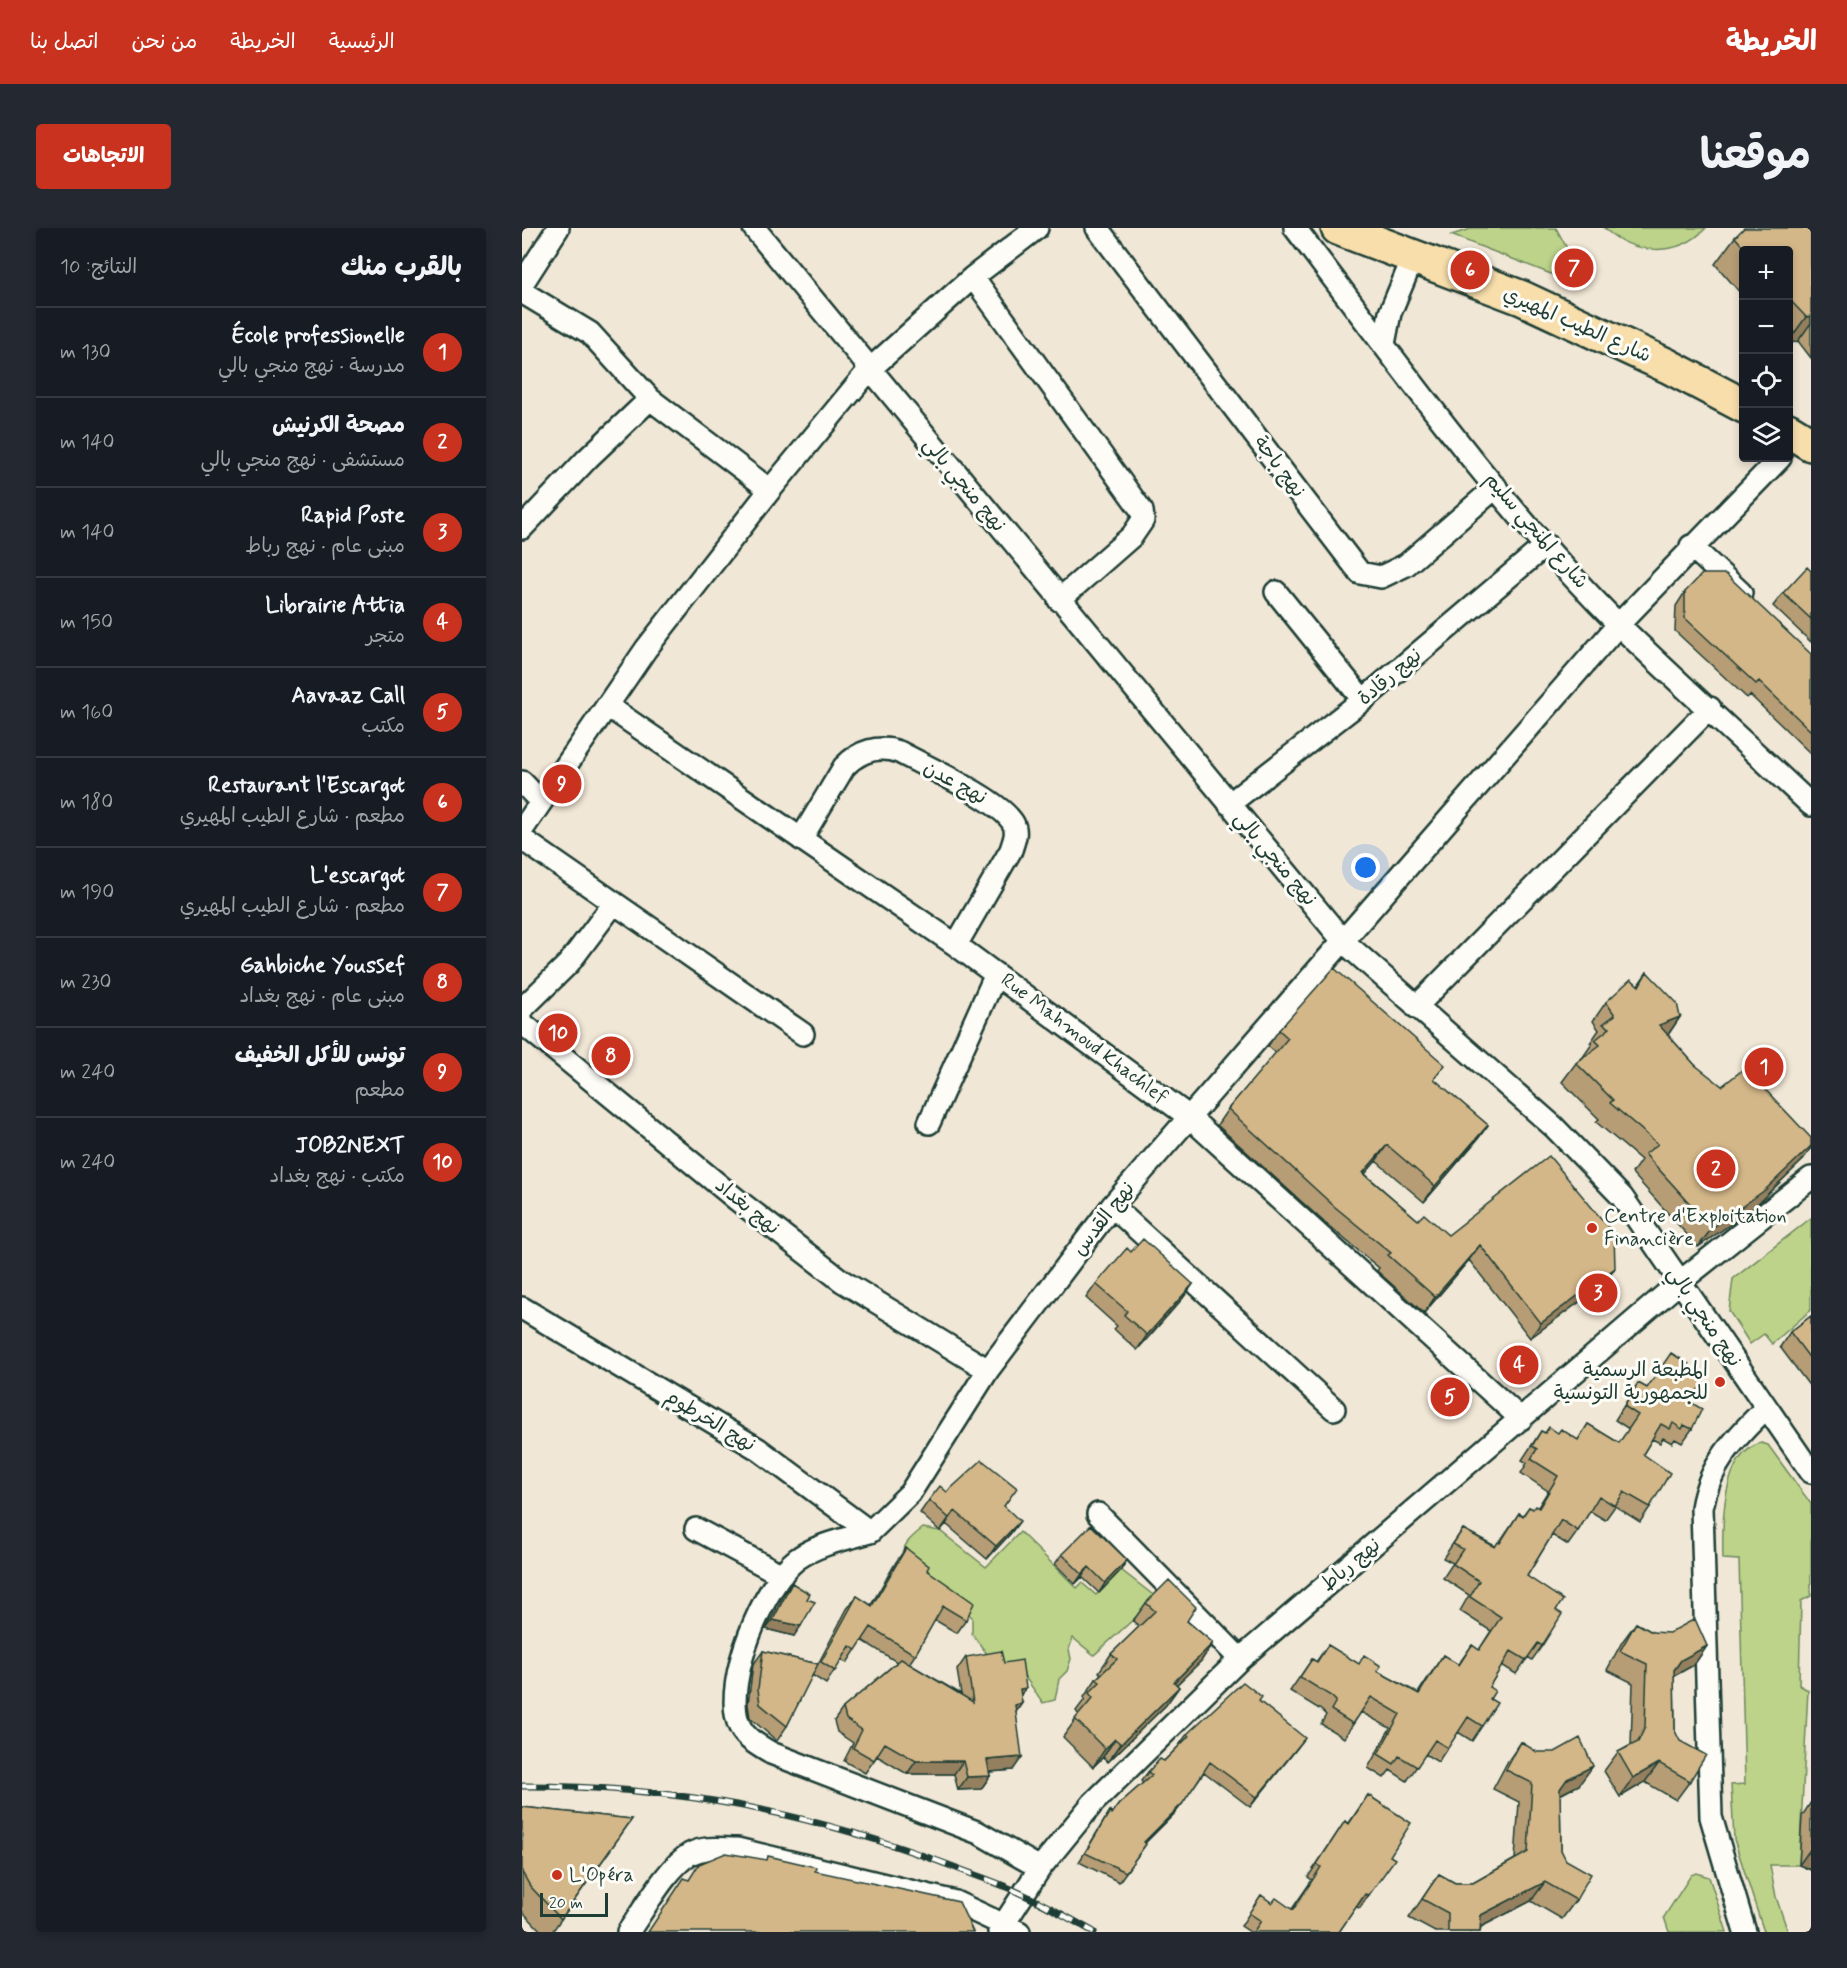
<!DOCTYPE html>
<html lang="ar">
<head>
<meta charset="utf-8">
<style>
  :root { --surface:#171b24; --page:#242831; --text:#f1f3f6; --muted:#9ea1a6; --line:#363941; --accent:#c8321e }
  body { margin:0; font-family:Mynerve,"Playpen Sans Arabic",sans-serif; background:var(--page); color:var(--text); direction:rtl }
  .controls { position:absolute; right:18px; top:18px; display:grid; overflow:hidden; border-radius:6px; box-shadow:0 3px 9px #0003 }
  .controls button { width:54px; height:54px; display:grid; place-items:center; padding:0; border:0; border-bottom:2px solid var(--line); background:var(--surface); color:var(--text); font:30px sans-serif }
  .scale { position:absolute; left:18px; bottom:15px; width:68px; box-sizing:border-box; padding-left:6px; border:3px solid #1f3d34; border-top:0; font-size:16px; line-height:21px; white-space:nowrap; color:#1f3d34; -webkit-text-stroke:4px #fdfcf7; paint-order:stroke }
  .you { position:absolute; left:844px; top:640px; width:21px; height:21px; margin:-15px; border:4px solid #fff; border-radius:50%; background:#1a73e8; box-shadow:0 0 0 9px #1a73e833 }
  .badge { display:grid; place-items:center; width:39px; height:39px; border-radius:50%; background:var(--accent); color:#fff; font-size:20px; font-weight:700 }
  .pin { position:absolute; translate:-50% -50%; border:3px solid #fff; box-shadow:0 2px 6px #0006 }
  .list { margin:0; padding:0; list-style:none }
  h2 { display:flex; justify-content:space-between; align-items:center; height:78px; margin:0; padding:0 24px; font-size:26px }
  h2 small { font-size:20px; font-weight:400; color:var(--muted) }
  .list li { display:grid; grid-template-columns:39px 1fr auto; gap:18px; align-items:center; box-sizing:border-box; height:90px; padding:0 24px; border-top:2px solid var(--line) }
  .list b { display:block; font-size:22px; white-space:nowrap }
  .list p { margin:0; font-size:20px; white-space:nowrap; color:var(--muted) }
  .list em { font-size:20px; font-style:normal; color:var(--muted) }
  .icon { flex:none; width:33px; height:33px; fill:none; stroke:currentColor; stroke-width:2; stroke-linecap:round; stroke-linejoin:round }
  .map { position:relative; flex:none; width:1289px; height:1704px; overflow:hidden; direction:ltr; border-radius:6px }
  header { display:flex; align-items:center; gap:36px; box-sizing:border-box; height:84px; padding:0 30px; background:var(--accent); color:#fff }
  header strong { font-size:28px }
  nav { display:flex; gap:33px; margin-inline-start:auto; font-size:21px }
  .intro { display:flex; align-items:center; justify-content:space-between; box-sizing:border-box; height:144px; padding:0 36px }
  h1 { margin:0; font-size:42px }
  .button { padding:15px 27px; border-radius:6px; background:var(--accent); color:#fff; font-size:21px; font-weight:700 }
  main { display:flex; gap:36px; padding:0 36px }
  aside { flex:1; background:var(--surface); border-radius:6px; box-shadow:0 3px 9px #0003 }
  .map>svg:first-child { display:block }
  .green { fill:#bcd389; stroke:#6e885e; stroke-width:1.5 }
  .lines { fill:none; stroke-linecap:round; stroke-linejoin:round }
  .street-casing { stroke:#1f3d34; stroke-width:26 }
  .primary-casing { stroke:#1f3d34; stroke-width:38 }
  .street { stroke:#fdfcf7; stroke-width:21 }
  .primary { stroke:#f8deab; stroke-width:33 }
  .rail-casing { stroke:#1f3d34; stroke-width:7 }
  .rail { stroke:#fdfcf7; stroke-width:4.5; stroke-dasharray:14; stroke-linecap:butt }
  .wall { fill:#b69d75; stroke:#1f3d34; stroke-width:1.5 }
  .shaded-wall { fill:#94805f; stroke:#1f3d34; stroke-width:1.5 }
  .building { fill:#d4b788; stroke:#1f3d34; stroke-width:1.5 }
  .poi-dot { fill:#c8321e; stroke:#fdfcf7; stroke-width:2 }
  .labels { text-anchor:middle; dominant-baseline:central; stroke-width:6; stroke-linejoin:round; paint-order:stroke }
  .street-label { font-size:20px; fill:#1f3d34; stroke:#fdfcf7 }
  .poi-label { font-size:20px; fill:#1f3d34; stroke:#fdfcf7; text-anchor:start }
</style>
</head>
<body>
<header>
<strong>الخريطة</strong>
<nav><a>الرئيسية</a><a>الخريطة</a><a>من نحن</a><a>اتصل بنا</a></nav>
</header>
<div class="intro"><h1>موقعنا</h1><a class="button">الاتجاهات</a></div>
<main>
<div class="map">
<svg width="1289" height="1704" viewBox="0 0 1289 1704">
  <rect width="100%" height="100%" fill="#f1e7d6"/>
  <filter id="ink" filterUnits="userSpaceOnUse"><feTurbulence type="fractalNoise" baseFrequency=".0167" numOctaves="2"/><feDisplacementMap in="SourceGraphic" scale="12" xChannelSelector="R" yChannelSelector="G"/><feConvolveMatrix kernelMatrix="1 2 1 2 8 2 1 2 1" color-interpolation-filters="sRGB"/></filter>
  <g filter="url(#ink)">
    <path class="green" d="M952 0H1034L1053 35 1042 51 929 7Z
      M1082 0H1184C1156 30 1111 27 1082 0Z
      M1289 990V1082L1250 1116 1242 1106 1228 1116 1207 1083 1211 1051Z
      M1239 1215 1246 1217 1289 1276V1368L1279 1373 1277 1457 1286 1462 1277 1637H1248L1254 1669 1266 1704H1242L1212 1611 1209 1557 1223 1556 1217 1332 1201 1331C1200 1298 1199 1226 1239 1215Z
      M401 1300 418 1303 464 1339 498 1304 555 1360 560 1355 574 1367 599 1342 635 1370 572 1427 551 1410 547 1421 549 1431 545 1443 537 1451 533 1472 521 1475 501 1446 468 1430 450 1406V1389L379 1332C381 1316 388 1310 401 1300Z
      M1174 1645 1187 1649 1205 1704H1147L1142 1689 1169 1647Z"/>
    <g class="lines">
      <defs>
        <path id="street" d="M232 0 822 714 1032 899 1100 969 1289 1244
          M575 0 838 345 859 349 884 337 974 259
          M773 0C876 135 976 276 1097 397 1159 458 1225 516 1289 577
          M451 49 620 283 621 292 610 308 537 372
          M0 56 36 0
          M0 64 68 105 128 171 248 262
          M862 116 868 85 891 30
          M0 300 66 230 128 171
          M1169 318 1219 365
          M754 364 841 472
          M87 479 434 717 666 888 999 1191
          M0 554 19 574
          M707 576 841 472 1024 317
          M0 602 124 421 248 262 347 142 451 49 515 0
          M0 611 281 806
          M279 611 322 539C337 523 356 517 377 524 403 538 478 572 491 595 496 604 492 612 489 622L434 717
          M894 779 1188 480
          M0 781 47 735 92 675
          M0 795 214 971 320 1053 466 1142
          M407 895 474 746
          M590 978 812 1181
          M0 1080 236 1221 348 1304 388 1265 466 1142 590 978 1097 396 1258 230
          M576 1286 718 1431
          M174 1301 260 1347
          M348 1304C324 1311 296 1316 275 1331 241 1357 202 1453 216 1494 221 1510 236 1517 249 1525L457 1605 518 1640
          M106 1704C122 1682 145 1639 168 1626 183 1618 199 1621 215 1621L433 1674 497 1704
          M477 1704 518 1640 571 1575 718 1431 1159 1053 1289 950
          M1223 1704 1189 1589 1180 1280C1187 1237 1213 1210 1243 1181"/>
        <path id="primary" d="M816 0 1000 70 1146 138 1222 178
          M1266 202 1289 216"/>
      </defs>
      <use href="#street" class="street-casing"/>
      <use href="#primary" class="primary-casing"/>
      <use href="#street" class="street"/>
      <use href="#primary" class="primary"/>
      <defs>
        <path id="rail" d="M0 1558C154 1558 288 1584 432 1639 454 1648 478 1655 500 1666 525 1677 548 1691 572 1704"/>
      </defs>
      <use href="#rail" class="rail-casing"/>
      <use href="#rail" class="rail"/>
    </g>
    <path class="wall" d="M1289 0V130L1276 113 1266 116V22H1221V68L1193 36 1213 9Z
      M1289 343V414L1251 378 1261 365Z
      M1163 364 1289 426V526L1228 467 1225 470 1153 403 1154 378Z
      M1125 744 1158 789 1146 807 1173 837 1280 933 1230 981 1176 1019 1110 945 1119 932 1074 894 1077 891 1040 854 1054 835 1061 829 1070 816 1068 815 1077 802 1071 793 1084 774 1116 757Z
      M757 802 913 852 966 897 955 912 902 974 854 933 843 946 896 992 926 1007 1082 1056 1008 1110 947 1032 902 1085 855 1043 857 1040 802 994 695 897 706 881 754 825 746 818Z
      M574 1056H671L661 1070 615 1122 592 1101 595 1098 564 1070Z
      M1289 1088V1160L1258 1119 1268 1104Z
      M1164 1141 1170 1201 1160 1215 1153 1211 1150 1215 1141 1210 1138 1215 1130 1211 1121 1226 1128 1279 1118 1294 1093 1278 1083 1292 1068 1283 1056 1303 1046 1317 1030 1307 1005 1348 1034 1382 1020 1418 1010 1432 1006 1429 994 1446 980 1437 967 1459 968 1471 960 1498 950 1513 936 1504 916 1534 903 1526 885 1553 868 1542 862 1550 846 1540 868 1500 839 1484 822 1510 799 1496 804 1487 799 1482 768 1463 790 1431 794 1434 806 1417 836 1436 855 1443 896 1465 921 1427 936 1437 950 1417 957 1422 969 1403 938 1383 947 1367 921 1350 931 1335 921 1330 941 1301 973 1318 977 1315 997 1285 1001 1287 1007 1279 1011 1281 1016 1279 1026 1263 999 1245 1005 1235 1000 1232 1019 1203 1023 1205H1036L1056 1212 1066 1196 1097 1215 1107 1201 1093 1192 1116 1155 1125 1160Z
      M425 1264 482 1278 489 1305 465 1331 424 1296 418 1303 398 1285 407 1272Z
      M384 1320 405 1342 444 1392 435 1405 413 1392 393 1427 387 1436 439 1466 435 1442 444 1429 482 1435 499 1468 500 1475 494 1484 491 1542 467 1544 468 1548 459 1561 436 1562 432 1546H385L355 1528 343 1545 322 1533 331 1515 315 1504 312 1493 321 1480 375 1434 340 1412 325 1435 319 1432 304 1456 290 1447 265 1498 255 1513 228 1490 226 1476 231 1437 241 1423 296 1436 325 1381 335 1368 349 1377 374 1334Z
      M540 1326 599 1342 577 1365 560 1349 553 1356 533 1336Z
      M270 1355 285 1371 272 1408 244 1401 263 1365Z
      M624 1375 665 1393 691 1415 679 1433 654 1457 657 1459 644 1477 586 1534 581 1529 571 1539 541 1509 557 1487 554 1483 563 1471 562 1469 574 1451 579 1446 577 1444 589 1426 617 1399 611 1393Z
      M1114 1395 1130 1404 1185 1418 1172 1437 1152 1448 1153 1503 1168 1553 1154 1572 1123 1554 1098 1569 1082 1543 1096 1524 1109 1517 1111 1455 1085 1442 1100 1414Z
      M737 1473 776 1519 728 1579 682 1544 654 1584 623 1615 624 1616 597 1654 557 1634 588 1583 590 1585 597 1576 621 1555 619 1553 626 1544 642 1533 659 1516H658L665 1506Z
      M999 1514 1057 1557 1038 1567 1039 1622 1054 1672 1040 1691 1009 1673 959 1699 958 1704H913L887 1690 917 1646 933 1655H951L993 1631 997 1574 971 1561 986 1533Z
      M846 1567 868 1628 838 1680 834 1679 817 1704H728L719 1698 739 1667 750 1675 770 1681 790 1652 786 1649 823 1593 827 1595Z
      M1289 1574V1642L1277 1637 1280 1588Z
      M0 1579 110 1591 30 1704H20L0 1683Z"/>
    <path class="shaded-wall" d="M1289 88V95L1276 113 1266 116V114L1284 89Z
      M1158 789 1145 808 1137 797Z
      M966 897 955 912 902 974 913 958Z
      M865 917 854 933 830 961 841 945Z
      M1289 918V920L1280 933 1230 981 1176 1019 1190 1000Z
      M958 1017 947 1032 902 1085 913 1069Z
      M1093 1040 1082 1056 1008 1110 1019 1095Z
      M671 1056 661 1070 615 1122 625 1107Z
      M433 1283 424 1296 418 1303 427 1290Z
      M498 1293 489 1305 465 1331 474 1318Z
      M605 1332 599 1342 577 1365 583 1355Z
      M567 1339 560 1349 553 1356 560 1346Z
      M251 1392 279 1398 272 1408 244 1401Z
      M691 1415 679 1433 639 1472 652 1454Z
      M1185 1418 1172 1437 1146 1451 1159 1432Z
      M657 1459 644 1477 586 1534 599 1516Z
      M504 1460 495 1472 498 1461Z
      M500 1475 491 1488 493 1477Z
      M783 1510 776 1519 728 1579 735 1569Z
      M593 1511 581 1529 571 1539 583 1521Z
      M500 1529 491 1542 456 1545 465 1532Z
      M394 1533H441L432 1546H385Z
      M1137 1535 1123 1554 1098 1569 1111 1550Z
      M1071 1538 1057 1557 1031 1570 1045 1551Z
      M468 1548 459 1561 436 1562 445 1549Z
      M661 1575 654 1584 615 1623 622 1614Z
      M1289 1620V1642L1277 1637Z
      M1023 1654 1009 1673 949 1704 959 1687Z
      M843 1666 847 1667 838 1680 834 1679Z"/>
    <path class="building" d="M1222 0H1289V88L1284 89 1266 70V22H1224L1213 9Z
      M1285 339 1289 343V391L1261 365Z
      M1180 346H1204L1289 426V503L1237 453 1234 456 1163 390V364Z
      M812 740 923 837 912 851 966 897 913 958 865 917 841 945 896 992 902 986 926 1007 1027 928 1092 1006 1093 1040 1019 1095 958 1017 913 1069 866 1027 869 1025 813 979 706 881 766 810 757 802Z
      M1125 744 1155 775 1158 789 1137 797 1173 837 1200 858 1223 840 1289 910V918L1243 962 1190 1000 1123 926 1136 916 1088 875 1091 872 1054 835 1078 817 1073 812 1088 800 1081 796 1093 787 1084 774 1109 751 1117 758Z
      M621 1011 671 1056 625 1107 602 1087 605 1083 574 1056 605 1020 609 1024Z
      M1289 1088V1132L1268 1104Z
      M1149 1125 1167 1136 1164 1141 1182 1153 1168 1174 1180 1181 1170 1201 1162 1197 1160 1201 1151 1195 1148 1201 1139 1196 1121 1226 1148 1245 1128 1279 1102 1264 1093 1278 1077 1268 1056 1303 1039 1292 1005 1348 1041 1372 1034 1382 1040 1386 1020 1418 1016 1415 1004 1432 989 1423 967 1459 973 1463 968 1471 975 1475 960 1498 946 1489 926 1520 913 1512 895 1539 877 1528 872 1536 856 1526 878 1486 849 1469 831 1496 809 1482 814 1473 809 1468 778 1449 790 1431 795 1434 806 1417 837 1436 842 1427 859 1438 855 1443 897 1466 921 1427 937 1437 950 1417 957 1422 979 1389 948 1369 957 1353 931 1336 941 1321 931 1316 941 1301 973 1319 976 1314 978 1315 997 1285 1001 1288 1007 1279 1011 1281 1013 1278 1017 1280 1036 1248 1009 1231 1015 1221 1010 1218 1019 1203 1023 1205 1027 1199 1036 1205 1039 1201 1056 1212 1066 1196 1097 1215 1116 1187 1102 1178 1116 1155 1125 1160Z
      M460 1232 495 1260 482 1278 498 1293 474 1318 433 1283 427 1290 407 1272 418 1258 425 1264Z
      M569 1297 605 1332 583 1355 567 1339 560 1346 540 1326Z
      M384 1320 407 1338 405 1342 452 1375 444 1392 421 1378 393 1427 349 1399 334 1422 328 1418 313 1443 299 1434 335 1368 350 1378Z
      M647 1352 674 1379 665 1393 691 1415 652 1454 657 1459 599 1516 593 1511 583 1521 553 1491 571 1470 567 1465 578 1454 574 1451 595 1431 589 1426 633 1383 624 1375Z
      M270 1355 288 1366 285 1371 293 1374 279 1398 251 1392Z
      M1173 1391 1185 1418 1159 1432 1152 1442 1153 1503 1158 1513 1184 1527 1168 1553 1137 1535 1111 1550 1096 1524 1116 1514 1123 1499 1125 1436 1098 1423 1114 1395 1130 1404 1147 1405Z
      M241 1423 296 1436 265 1498 238 1476 236 1461Z
      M479 1423 482 1435 500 1432 504 1460 498 1461 500 1475 493 1477 500 1529 465 1532 468 1548 445 1549 441 1533H394L363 1515 352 1532 331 1520 340 1502 324 1491 321 1480 379 1431 451 1474 444 1429Z
      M721 1454 740 1469 737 1473 783 1510 735 1569 688 1534 661 1575 622 1614 624 1616 604 1644 563 1625 588 1583 590 1586 597 1576 630 1547 626 1544 638 1531 642 1533 667 1508 665 1506Z
      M1058 1510 1071 1538 1045 1551 1038 1561 1039 1622 1044 1632 1069 1646 1054 1672 1023 1654 959 1687 958 1704H926V1685L900 1671 917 1646 933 1655H951L1006 1624 1010 1555 984 1542 999 1514 1015 1524H1033Z
      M846 1567 889 1595 868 1628 873 1631 847 1667 843 1666 817 1704H733L732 1703 739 1693 727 1685 739 1667 750 1675 754 1670 771 1682 799 1639 795 1636 823 1593 827 1596Z
      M0 1579 110 1591 39 1691 8 1658 0 1644Z
      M204 1625 245 1632 246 1628 294 1639 293 1643 437 1674 451 1704H126L162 1650 167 1652 177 1636Z"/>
  </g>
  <g class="poi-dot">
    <circle cx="1070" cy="1000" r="6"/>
    <circle cx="1198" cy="1154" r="6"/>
    <circle cx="35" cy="1647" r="6"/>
  </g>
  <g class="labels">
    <g class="street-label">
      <text transform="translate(1055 97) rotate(24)">شارع الطيب المهيري</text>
      <text transform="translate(757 239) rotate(53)">نهج باجة</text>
      <text transform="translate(442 257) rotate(50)">نهج منجي بالي</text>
      <text transform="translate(1014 303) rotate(49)">شارع المنجي سليم</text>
      <text transform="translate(868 449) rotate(-40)">نهج رقادة</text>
      <text transform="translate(433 555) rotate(29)">نهج عدن</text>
      <text transform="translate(753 631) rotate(50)">نهج منجي بالي</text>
      <text transform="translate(562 811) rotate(37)">Rue Mahmoud Khachlef</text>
      <text transform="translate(225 979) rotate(39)">نهج بغداد</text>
      <text transform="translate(582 991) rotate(-52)">نهج القدس</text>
      <text transform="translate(1182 1089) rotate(56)">نهج منجي بالي</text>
      <text transform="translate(188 1193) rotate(31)">نهج الخرطوم</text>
      <text transform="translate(829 1337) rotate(-40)">نهج رباط</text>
    </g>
    <g class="poi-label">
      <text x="1082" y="988">Centre d'Exploitation<tspan x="1082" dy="23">Financière</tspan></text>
      <text x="1186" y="1142" text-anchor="end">المطبعة الرسمية<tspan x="1186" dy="23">للجمهورية التونسية</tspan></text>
      <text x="47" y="1647">L'Opéra</text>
    </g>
  </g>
</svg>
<div class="controls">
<button>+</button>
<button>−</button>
<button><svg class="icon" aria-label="locate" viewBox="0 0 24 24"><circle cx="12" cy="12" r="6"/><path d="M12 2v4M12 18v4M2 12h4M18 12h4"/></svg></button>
<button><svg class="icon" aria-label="layers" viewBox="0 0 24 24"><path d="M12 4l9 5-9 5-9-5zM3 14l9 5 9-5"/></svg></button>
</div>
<div class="scale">20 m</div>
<div class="you"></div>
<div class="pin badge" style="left:1242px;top:839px">1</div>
<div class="pin badge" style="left:1194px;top:941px">2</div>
<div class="pin badge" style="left:1076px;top:1065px">3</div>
<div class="pin badge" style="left:997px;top:1137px">4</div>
<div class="pin badge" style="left:928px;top:1169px">5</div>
<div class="pin badge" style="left:948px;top:42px">6</div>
<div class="pin badge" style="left:1052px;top:40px">7</div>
<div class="pin badge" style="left:89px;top:828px">8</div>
<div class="pin badge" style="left:40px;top:556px">9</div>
<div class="pin badge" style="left:36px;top:805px">10</div>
</div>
<aside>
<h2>بالقرب منك<small>النتائج: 10</small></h2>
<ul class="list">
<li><span class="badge">1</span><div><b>École professionelle</b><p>مدرسة · نهج منجي بالي</p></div><em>130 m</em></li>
<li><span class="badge">2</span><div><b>مصحة الكرنيش</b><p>مستشفى · نهج منجي بالي</p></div><em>140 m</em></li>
<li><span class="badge">3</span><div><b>Rapid Poste</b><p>مبنى عام · نهج رباط</p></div><em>140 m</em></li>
<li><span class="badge">4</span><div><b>Librairie Attia</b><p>متجر</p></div><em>150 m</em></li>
<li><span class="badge">5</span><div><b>Aavaaz Call</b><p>مكتب</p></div><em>160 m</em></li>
<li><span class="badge">6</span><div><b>Restaurant l'Escargot</b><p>مطعم · شارع الطيب المهيري</p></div><em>180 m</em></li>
<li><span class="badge">7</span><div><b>L'escargot</b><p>مطعم · شارع الطيب المهيري</p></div><em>190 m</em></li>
<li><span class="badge">8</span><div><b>Gahbiche Youssef</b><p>مبنى عام · نهج بغداد</p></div><em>230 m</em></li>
<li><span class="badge">9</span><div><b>تونس للأكل الخفيف</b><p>مطعم</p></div><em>240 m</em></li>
<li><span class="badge">10</span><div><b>JOB2NEXT</b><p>مكتب · نهج بغداد</p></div><em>240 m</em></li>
</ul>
</aside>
</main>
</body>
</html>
